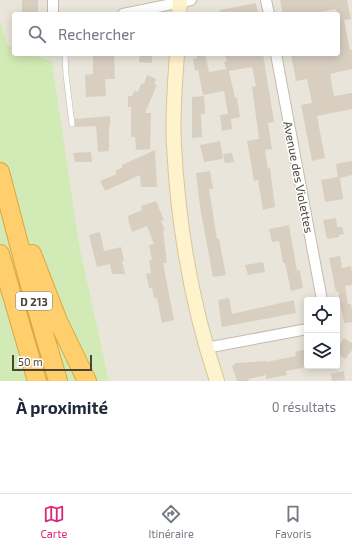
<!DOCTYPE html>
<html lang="fr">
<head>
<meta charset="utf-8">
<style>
  :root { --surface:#fff; --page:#f6f6f7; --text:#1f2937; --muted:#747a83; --line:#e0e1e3; --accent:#db2777 }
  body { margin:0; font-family:"Exo 2",sans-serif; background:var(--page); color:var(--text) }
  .controls { position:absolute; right:12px; bottom:12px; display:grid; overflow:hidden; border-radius:4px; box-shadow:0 2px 10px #0003 }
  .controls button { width:36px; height:36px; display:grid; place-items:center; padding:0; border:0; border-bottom:1px solid var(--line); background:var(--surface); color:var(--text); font:20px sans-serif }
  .scale { position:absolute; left:12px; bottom:10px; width:80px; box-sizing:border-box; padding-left:4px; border:2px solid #4b4439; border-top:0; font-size:11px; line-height:14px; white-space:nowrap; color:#4b4439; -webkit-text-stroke:3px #fff; paint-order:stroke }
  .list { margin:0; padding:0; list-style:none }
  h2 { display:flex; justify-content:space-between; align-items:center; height:52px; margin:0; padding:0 16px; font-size:17px }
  h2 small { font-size:13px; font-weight:400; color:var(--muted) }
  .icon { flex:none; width:22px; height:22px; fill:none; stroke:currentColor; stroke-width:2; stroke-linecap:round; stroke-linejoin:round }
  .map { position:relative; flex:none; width:352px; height:381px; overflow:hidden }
  .search { position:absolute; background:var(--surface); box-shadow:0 2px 10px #0003; left:12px; right:12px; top:12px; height:44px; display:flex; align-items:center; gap:10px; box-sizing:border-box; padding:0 14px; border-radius:4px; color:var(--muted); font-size:15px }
  .sheet { height:112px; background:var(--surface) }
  nav { display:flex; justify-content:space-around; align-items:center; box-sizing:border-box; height:56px; border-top:1px solid var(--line); background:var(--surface); font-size:11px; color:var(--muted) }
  nav a { display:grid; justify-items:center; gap:2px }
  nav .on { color:var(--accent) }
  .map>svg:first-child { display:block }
  .residential { fill:#eae5da; fill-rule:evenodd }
  .green { fill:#d2eab5 }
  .building { fill:#d8cfc1 }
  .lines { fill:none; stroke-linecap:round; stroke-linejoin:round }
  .lane-casing { stroke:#c2bbae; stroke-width:6 }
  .street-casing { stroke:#c2bbae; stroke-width:12 }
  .secondary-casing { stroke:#d6c79b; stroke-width:16 }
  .highway-casing { stroke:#e0a43c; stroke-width:20 }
  .lane { stroke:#fff; stroke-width:5 }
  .street { stroke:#fff; stroke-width:10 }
  .secondary { stroke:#fff3cd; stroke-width:14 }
  .highway { stroke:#ffcf6e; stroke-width:18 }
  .labels { text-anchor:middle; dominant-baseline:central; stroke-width:3; stroke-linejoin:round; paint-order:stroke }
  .shield { fill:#fff; stroke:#817c74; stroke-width:1 }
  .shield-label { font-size:11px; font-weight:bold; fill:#4b4439 }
  .street-label { font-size:12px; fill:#4b4439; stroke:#fff }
</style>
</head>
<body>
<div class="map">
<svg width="352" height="381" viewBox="0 0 352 381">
  <rect width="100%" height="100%" fill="#f6f3ec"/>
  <path class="residential" d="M0 0H352V381H109L79 243 52 61 31 54H338V14H14V48L8 46 0 19ZM307 300H337V366H307Z"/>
  <path class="green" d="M0 19 8 46 14 48V54H31L52 61 79 243 109 381H0Z"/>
  <path class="building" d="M22 0H38V14H22Z
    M280 0H347L351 19 344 20 350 50H352V69L330 74 334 96 352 93V109L317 116 325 158 312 161 301 105 312 103 307 79 296 81 291 54H338V14H337L336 9 309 14 308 12 297 14H283Z
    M256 3 258 14H220V10Z
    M93 54H110L109 55H114L115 79H105L106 96 86 97 85 75 93 74Z
    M140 54H152V63L139 62Z
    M196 54H205L209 72 226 69 224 62H227L225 54H263L274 122 268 123 272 149 265 150 268 169 270 168 275 207 263 210 258 180 254 181 251 163 247 141 259 139 252 87 256 86 252 67 229 71 235 98 237 97 240 117 231 119 232 129 222 131 220 115 228 114 224 91 203 95 198 70 195 71 193 59 197 58Z
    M147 75 156 79 154 84 157 85 145 113H151L150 149 136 150 135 137H131V107H128V96H132L134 91 138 92 142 83 144 84Z
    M204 96 205 114H201L202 137 192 138V97Z
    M110 116V125H109V151L98 152 96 126 75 127V119Z
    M220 141 223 159 204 162 200 145Z
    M155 150 157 187H141L140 175 105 191 100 181 117 174 115 171 122 168V165Z
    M91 152 92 162H75L73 153Z
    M232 153 234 162 225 163 223 154Z
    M352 161V175L340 178 343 199 325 202 321 180 338 177 336 164Z
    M210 171 213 189H209L217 239H219L226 275 213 277 200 207 196 173Z
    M156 201 164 220 161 221 165 231H163L167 263H163L174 320 162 323 157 298H154L152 288H149L146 274 151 273 149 260H152L149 245 154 244 147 226 132 232 128 220H129L128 216 142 210 141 206Z
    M336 218 337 227H342L344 234 339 235V237L327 239 323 220Z
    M289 225 297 271 300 270 303 288 291 291 285 263H283L279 241 272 242 269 229Z
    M100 232 104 251 121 247 124 261H122L125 274H112L110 264 97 267 89 235Z
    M340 256 342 268 351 266 352 272V285L345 286 348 304H351L352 311V322L344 323 338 291 336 292 329 258Z
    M263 262 265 272 248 275 245 265Z
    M229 298 232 314 294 300 296 313 222 327 218 300Z
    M344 338 352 343V350L345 359 337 353V348Z
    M307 349V365L302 368 286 371 287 375 266 379V375L248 379 249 381H237L232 366 236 363 266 361V362L296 356 295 352Z
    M344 371 345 380 332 381 331 374Z"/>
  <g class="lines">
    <defs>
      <path id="lane" d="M65 54 66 75 72 124"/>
      <path id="street" d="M53 0V14
        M266 0 269 14
        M123 14 191 0
        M276 54 322 300
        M206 348 307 329"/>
      <path id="secondary" d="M179 14 180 0
        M177 54C175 84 172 115 174 145 178 224 192 306 217 381"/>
      <path id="highway" d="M0 172 30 286 58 381
        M0 254 37 381
        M32 254 58 321 87 381"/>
    </defs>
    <use href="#lane" class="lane-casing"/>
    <use href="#street" class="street-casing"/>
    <use href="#secondary" class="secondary-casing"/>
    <use href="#highway" class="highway-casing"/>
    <use href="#lane" class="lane"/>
    <use href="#street" class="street"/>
    <use href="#secondary" class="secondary"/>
    <use href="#highway" class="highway"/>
  </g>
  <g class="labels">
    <rect class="shield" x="16" y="292" width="36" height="18" rx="3"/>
    <g class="shield-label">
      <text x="34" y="301">D 213</text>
    </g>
    <g class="street-label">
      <text transform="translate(299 177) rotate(79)">Avenue des Violettes</text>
    </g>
  </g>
</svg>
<div class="controls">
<button><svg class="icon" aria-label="locate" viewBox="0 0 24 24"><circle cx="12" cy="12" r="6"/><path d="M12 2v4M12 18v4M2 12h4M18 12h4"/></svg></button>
<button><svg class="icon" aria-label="layers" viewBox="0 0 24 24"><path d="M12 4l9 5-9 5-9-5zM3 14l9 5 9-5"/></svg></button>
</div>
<div class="scale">50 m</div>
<div class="search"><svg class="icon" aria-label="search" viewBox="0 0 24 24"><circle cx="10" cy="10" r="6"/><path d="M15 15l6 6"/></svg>Rechercher</div>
</div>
<section class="sheet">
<h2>À proximité<small>0 résultats</small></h2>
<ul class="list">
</ul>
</section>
<nav>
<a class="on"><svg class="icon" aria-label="map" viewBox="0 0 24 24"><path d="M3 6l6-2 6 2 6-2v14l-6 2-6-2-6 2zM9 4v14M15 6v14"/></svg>Carte</a>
<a><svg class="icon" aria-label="directions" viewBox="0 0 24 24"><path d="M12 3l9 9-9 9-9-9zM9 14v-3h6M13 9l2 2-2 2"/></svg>Itinéraire</a>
<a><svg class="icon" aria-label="saved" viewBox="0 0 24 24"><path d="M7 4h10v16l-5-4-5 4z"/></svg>Favoris</a>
</nav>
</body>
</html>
